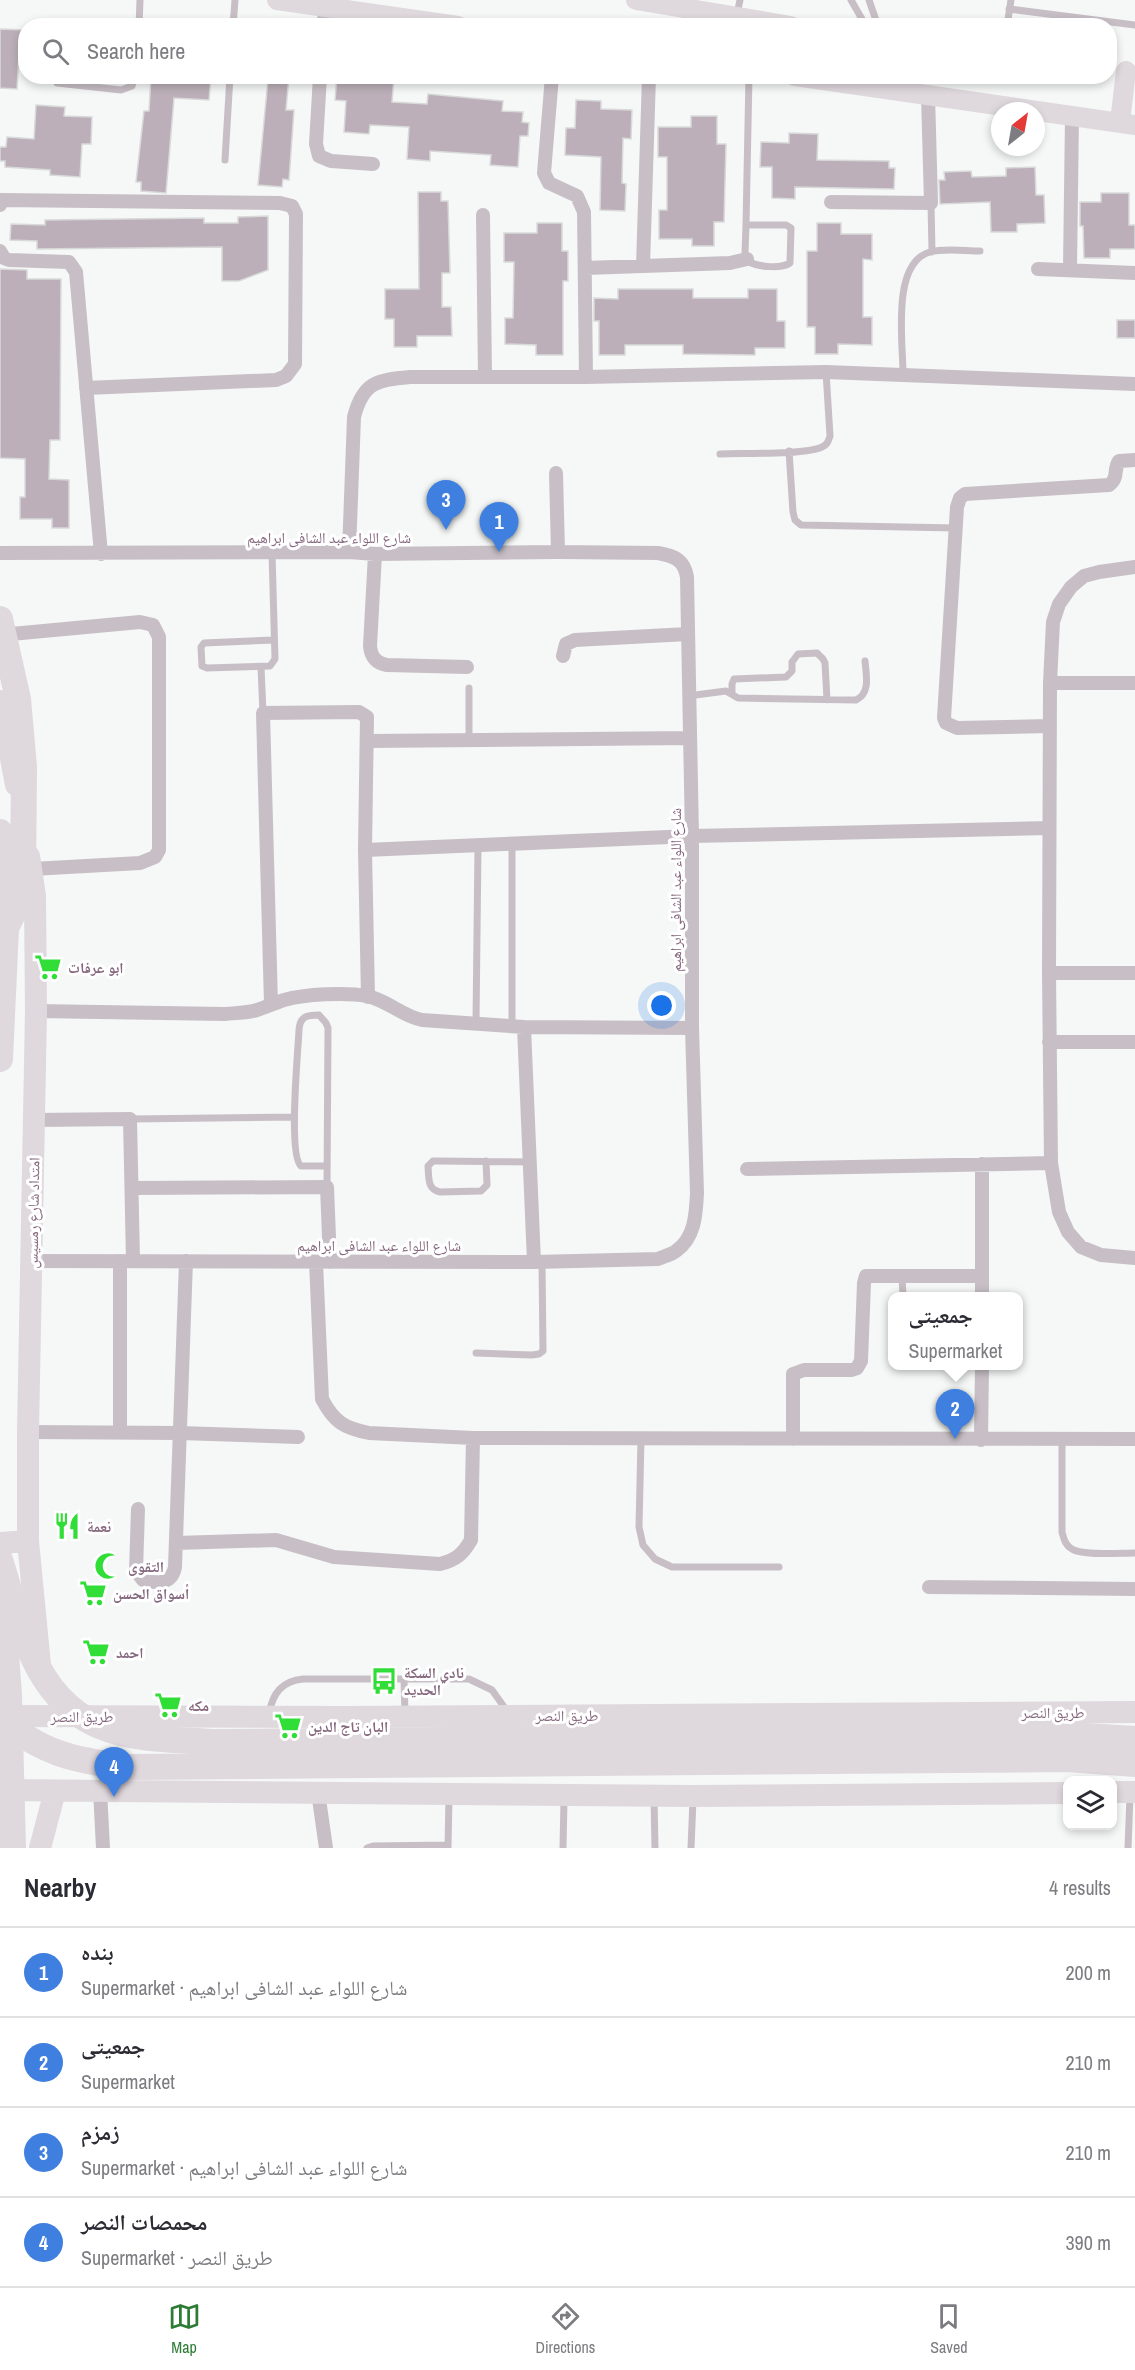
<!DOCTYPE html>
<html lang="en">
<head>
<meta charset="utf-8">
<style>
  :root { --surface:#fff; --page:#f2f2f3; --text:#2b2b33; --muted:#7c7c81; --line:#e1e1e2; --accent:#2d7c35 }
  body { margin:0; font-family:"Archivo Narrow","Noto Naskh Arabic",sans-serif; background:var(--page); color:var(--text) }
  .controls { position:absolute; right:18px; bottom:18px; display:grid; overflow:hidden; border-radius:12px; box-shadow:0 3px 9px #0003 }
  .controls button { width:54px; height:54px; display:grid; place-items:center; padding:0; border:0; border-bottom:2px solid var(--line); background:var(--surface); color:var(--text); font:30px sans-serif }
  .compass { position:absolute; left:991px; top:102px; width:54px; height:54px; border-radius:50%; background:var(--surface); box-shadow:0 3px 9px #0003; rotate:31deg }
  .you { position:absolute; left:662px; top:1006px; width:21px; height:21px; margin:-15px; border:4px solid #fff; border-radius:50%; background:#1a73e8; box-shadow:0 0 0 9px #1a73e833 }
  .badge { display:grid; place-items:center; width:39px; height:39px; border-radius:50%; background:var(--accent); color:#fff; font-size:20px; font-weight:700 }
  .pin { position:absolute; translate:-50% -50px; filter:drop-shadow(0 2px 3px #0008) }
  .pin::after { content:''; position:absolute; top:32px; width:21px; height:18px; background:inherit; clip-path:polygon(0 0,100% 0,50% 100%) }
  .popup { position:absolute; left:888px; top:1292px; width:135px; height:78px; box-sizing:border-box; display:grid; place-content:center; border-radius:12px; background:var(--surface); filter:drop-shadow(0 2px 4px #0005); font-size:20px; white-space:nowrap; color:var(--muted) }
  .popup b { font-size:22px; color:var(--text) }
  .popup::after { content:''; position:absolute; left:50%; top:100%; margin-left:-12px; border:12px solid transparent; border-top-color:var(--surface) }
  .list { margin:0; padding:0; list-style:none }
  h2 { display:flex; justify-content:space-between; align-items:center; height:78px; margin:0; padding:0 24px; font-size:26px }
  h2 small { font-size:20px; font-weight:400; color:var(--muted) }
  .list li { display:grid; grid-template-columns:39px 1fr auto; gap:18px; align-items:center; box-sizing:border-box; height:90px; padding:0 24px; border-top:2px solid var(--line) }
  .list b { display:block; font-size:22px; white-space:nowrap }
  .list p { margin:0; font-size:20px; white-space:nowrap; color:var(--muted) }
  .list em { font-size:20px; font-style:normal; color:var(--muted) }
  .icon { flex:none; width:33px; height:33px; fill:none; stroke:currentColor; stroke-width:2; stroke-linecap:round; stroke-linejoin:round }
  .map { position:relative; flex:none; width:1135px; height:1848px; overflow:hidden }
  .search { position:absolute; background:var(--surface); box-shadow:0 3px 9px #0003; left:18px; right:18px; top:18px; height:66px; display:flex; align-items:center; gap:15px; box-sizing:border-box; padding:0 21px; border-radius:24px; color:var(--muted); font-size:22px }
  .sheet { height:438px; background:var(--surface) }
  nav { display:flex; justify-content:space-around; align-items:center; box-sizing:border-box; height:84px; border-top:2px solid var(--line); background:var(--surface); font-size:16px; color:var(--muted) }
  nav a { display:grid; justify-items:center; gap:3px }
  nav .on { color:var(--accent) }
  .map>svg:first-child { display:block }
  .building { fill:#bcafb9; stroke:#d8dad9; stroke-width:1.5 }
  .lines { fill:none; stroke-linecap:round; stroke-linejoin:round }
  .service { stroke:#c7bfc5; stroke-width:7 }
  .minor { stroke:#c7bfc5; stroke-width:14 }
  .secondary { stroke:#dfd8dd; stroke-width:20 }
  .primary { stroke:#dfd8dd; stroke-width:22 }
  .trunk { stroke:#dfd8dd; stroke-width:22 }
  .motorway { stroke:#dfd8dd; stroke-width:26 }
  .labels { text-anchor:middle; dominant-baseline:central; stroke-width:6; stroke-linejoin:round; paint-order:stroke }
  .street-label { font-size:15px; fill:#85687e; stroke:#fff }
  .poi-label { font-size:15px; font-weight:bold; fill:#85687e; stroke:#fff; text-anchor:start }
</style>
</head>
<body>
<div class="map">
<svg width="1135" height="1848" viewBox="0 0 1135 1848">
  <rect width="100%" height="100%" fill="#f5f8f7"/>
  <path class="building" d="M0 29 26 30V55H19L17 89 0 88Z
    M151 76H211L209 100 174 98 166 193 141 191V182H136L144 111H149Z
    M277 76H289L286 110H294L289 180 283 179 282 187 258 185 268 79 276 80Z
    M337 76H394L392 102 427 104 428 94 503 101 502 111 523 112 522 122 529 123 528 136H520L518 167 490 165 491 155 430 151V161L407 159 409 127 370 125 369 134 344 132 346 101 335 100Z
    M576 100 601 101V109L632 110 631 139 623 138 622 183 626 184 625 211 600 210 601 157 565 155 566 128H575Z
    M36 105 65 107 64 116 92 117 91 144H82L80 177 50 175V170L5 167V161H0V147H6L7 137 34 139Z
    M691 116H717V144H726L724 222H714V246H692V239H659V210H667V157H658V127H691Z
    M789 133 818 134 817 160 889 161V168H895L894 189 795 187V199L772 198V167H760L761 142 789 143Z
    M1035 167 1036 195H1044L1045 223 1017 224V232H991L990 202 940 204 939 180H945L944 172 971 171 972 177 1006 176V168Z
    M418 192H441V201H448L450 273H442V307H451L452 336H417V347H394V319H385V289H419Z
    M1101 193H1129V225H1135V249H1110V258H1084L1083 226H1080V202H1101Z
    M268 216V270L239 281H222V247L37 249V241L10 240 11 224 45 225V220L204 218V223H238V217Z
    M537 223H562V251H568V281H563V355H536V345L505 344V318H513L514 262H504V233H537Z
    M817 223H841V234H872V260L863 259V317H872V345L838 344V354H815V327H807V251H817Z
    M0 269 27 270V279H61L60 440H50L49 479 69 480V528H52V519H20V497H25V459L0 458Z
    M618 289H693V298H748V289H777V321H785V348H755V355L683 354V345H625V355H599V321H594V298L618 299Z
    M1117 320H1135V338H1117Z"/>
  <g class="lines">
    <path class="service" d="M851 0 866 26
      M869 0 878 26
      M1009 9 1135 25
      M737 14 740 0
      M139 26 140 0
      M233 26 235 0
      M1007 26 1011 0
      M57 83 121 90 132 86 135 76
      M225 160 230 76
      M931 203 932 252
      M746 225H786L791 228 790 263C781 269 759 267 749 262L745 253Z
      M746 225 749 76
      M903 374C903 342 891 263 930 252 945 248 965 251 980 251
      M789 451 793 512 795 520 801 525 956 528
      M720 454C742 453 805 455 822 447 827 445 828 442 830 436L826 372
      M272 553 275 659 270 666 207 668 202 666 201 647 204 643 274 640
      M261 667 263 713
      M732 694V684L734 679 786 677 792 671V662L798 654 817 653 823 659 825 663 827 700
      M688 696 726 691 738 698 856 700C871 693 866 674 865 661
      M469 740V688
      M512 845V1025
      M476 1023 478 846
      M130 1119 294 1117
      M486 1161 487 1185 481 1191 440 1192C427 1189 429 1178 428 1166L433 1161H436L530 1162
      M326 1166H301C288 1156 298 1051 299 1030 300 1016 307 1015 319 1015L326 1023 328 1028 327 1187
      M902 1276 903 1296
      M476 1353 532 1355 539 1354 543 1351 542 1262
      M641 1439 639 1527 643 1545 655 1559 672 1567H779
      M1062 1440V1532C1064 1539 1065 1545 1072 1549 1083 1556 1120 1553 1135 1553
      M404 1680 405 1714
      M269 1713C273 1693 282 1681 303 1679H469L492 1690 507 1711
      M654 1798 655 1848
      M367 1848 373 1846 448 1845
      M448 1848 449 1797
      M563 1848 564 1800
      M691 1848 693 1800
      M1128 1848 1130 1795"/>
    <path class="minor" d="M324 26 325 6
      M320 76 316 144 319 156 331 161 373 164
      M552 76 544 173 549 183 577 196 584 212 586 377
      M831 202 931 203 928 95
      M0 205V200L280 203 292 206 296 214 295 364 286 376 276 380 86 388
      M483 215 485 377
      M0 251 4 258 9 260 69 262 76 272 101 554
      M643 266 649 76
      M585 268 730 263 747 259
      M1038 269 1135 273
      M1070 269 1072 116
      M556 473 558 552
      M349 552 354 417C363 382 377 380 410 377H586L826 372 1135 384
      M0 553 349 552 375 554 558 552 658 553C675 556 684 560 687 577L692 836V1028L697 1193C696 1214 695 1238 676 1251 671 1255 664 1256 658 1259L534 1262 31 1261
      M375 554 370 646C371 657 376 663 387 665L467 667
      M1135 567 1099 572 1084 576 1071 587 1059 604 1053 622 1050 683 1049 973 1051 1163 1059 1212 1068 1232 1081 1247 1101 1255 1135 1258
      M0 635 140 622 153 625 159 637V850L155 857 140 863 32 869
      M563 656 566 644 575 640 688 634
      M1050 683H1135
      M1050 726 957 728 946 723 944 718 957 507 960 498 965 494 1109 485C1119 478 1113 470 1119 461L1135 460
      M368 741 689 738
      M365 850 692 836 1049 828
      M1049 973H1135
      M271 1004 263 713 359 712 367 717 365 850 368 997
      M36 1011 225 1014C236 1013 247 1013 257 1010 266 1007 275 1003 284 1000 305 994 346 992 367 996 387 1000 402 1016 422 1020L524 1027 692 1028
      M524 1027 534 1262
      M1049 1042H1135
      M35 1120 130 1119 133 1261
      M982 1164V1296
      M747 1169 1051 1163
      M133 1188 327 1187 330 1262
      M120 1261V1432
      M316 1262 322 1399C334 1422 344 1428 369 1433L473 1438 1135 1439
      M28 1432 180 1433 298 1437
      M793 1439V1374L804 1370H851L857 1368 861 1361 864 1283 866 1276H982
      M981 1440 982 1366
      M138 1509 136 1571 143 1580C157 1584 172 1584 175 1567L186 1261
      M176 1543 276 1540 334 1557 440 1564C456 1560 463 1554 471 1540L473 1438
      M929 1587 1135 1589
      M100 1790 103 1848
      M318 1792 326 1848"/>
    <path class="secondary" d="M277 0 458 26
      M636 0 791 26
      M795 76 1135 125
      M1120 122 1126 71"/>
    <path class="primary" d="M0 701 16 785
      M29 856 35 896 36 1011 28 1432V1541L40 1665
      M0 1543 28 1541"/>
    <path class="trunk" d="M0 1716 346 1717 1135 1712
      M0 1790 693 1796 1068 1793
      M1112 1792H1135
      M40 1848 55 1791"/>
    <path class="motorway" d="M0 619 18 699 24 767 23 877 16 908 6 928
      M0 832 6 928 0 1059
      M0 1560C23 1631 36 1713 121 1733 150 1740 182 1740 212 1742L1069 1735 1135 1739
      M2 1600 9 1695 13 1848
      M0 1716C37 1753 77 1761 128 1767L1068 1759 1135 1764"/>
  </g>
  <defs>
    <symbol id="supermarket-bare" viewBox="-9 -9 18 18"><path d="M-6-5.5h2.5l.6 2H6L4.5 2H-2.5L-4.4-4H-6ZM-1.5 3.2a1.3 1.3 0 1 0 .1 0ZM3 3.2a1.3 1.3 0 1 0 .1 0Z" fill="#30de37" stroke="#fff" stroke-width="2.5" paint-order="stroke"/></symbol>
    <symbol id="restaurant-bare" viewBox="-9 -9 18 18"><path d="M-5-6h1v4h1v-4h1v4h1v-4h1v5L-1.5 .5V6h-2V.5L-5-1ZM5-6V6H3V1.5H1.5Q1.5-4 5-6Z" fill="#30de37" stroke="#fff" stroke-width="2.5" paint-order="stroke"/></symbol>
    <symbol id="mosque-bare" viewBox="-9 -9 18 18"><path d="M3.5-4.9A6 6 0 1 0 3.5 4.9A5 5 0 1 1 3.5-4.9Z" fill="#30de37" stroke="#fff" stroke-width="2.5" paint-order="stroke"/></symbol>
    <symbol id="bus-bare" viewBox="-9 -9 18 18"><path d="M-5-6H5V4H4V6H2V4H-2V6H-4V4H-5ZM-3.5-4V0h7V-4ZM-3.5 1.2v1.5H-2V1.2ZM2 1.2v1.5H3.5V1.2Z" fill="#30de37" stroke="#fff" stroke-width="2.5" paint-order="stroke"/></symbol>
  </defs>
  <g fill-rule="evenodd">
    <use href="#supermarket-bare" x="29" y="948" width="38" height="38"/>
    <use href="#restaurant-bare" x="48" y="1507" width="38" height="38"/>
    <use href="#mosque-bare" x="89" y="1547" width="38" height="38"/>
    <use href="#supermarket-bare" x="74" y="1574" width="38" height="38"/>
    <use href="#supermarket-bare" x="77" y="1633" width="38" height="38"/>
    <use href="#bus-bare" x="365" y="1662" width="38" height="38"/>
    <use href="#supermarket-bare" x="149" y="1686" width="38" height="38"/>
    <use href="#supermarket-bare" x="269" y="1707" width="38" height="38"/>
  </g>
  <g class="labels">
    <g class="street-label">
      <text x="329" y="537">شارع اللواء عبد الشافى ابراهيم</text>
      <text transform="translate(675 890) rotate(-90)">شارع اللواء عبد الشافى ابراهيم</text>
      <text transform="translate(33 1213) rotate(-89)">امتداد شارع رمسيس</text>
      <text x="379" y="1245">شارع اللواء عبد الشافى ابراهيم</text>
      <text x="1053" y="1712">طريق النصر</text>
      <text x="567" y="1715">طريق النصر</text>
      <text x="82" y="1716">طريق النصر</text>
    </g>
    <g class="poi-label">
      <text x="68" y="967">ابو عرفات</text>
      <text x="87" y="1526">نعمة</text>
      <text x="128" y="1566">التقوى</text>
      <text x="113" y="1593">أسواق الحسن</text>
      <text x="116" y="1652">احمد</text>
      <text x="404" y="1672">نادي السكة<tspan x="404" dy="17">الحديد</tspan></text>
      <text x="188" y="1705">مكه</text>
      <text x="308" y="1726">البان تاج الدين</text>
    </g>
  </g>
</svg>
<div class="controls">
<button><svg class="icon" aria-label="layers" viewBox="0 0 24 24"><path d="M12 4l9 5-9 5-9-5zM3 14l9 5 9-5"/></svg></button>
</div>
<svg class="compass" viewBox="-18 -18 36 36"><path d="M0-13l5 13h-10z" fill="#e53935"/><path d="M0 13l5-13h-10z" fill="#7c7c81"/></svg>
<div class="you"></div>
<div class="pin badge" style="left:499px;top:552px;background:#3f7fe0">1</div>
<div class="pin badge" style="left:955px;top:1439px;background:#3f7fe0">2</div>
<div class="popup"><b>جمعيتى</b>Supermarket</div>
<div class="pin badge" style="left:446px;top:530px;background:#3f7fe0">3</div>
<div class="pin badge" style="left:114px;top:1797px;background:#3f7fe0">4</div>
<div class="search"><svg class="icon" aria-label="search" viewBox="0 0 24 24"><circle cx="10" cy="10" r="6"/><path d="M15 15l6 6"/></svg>Search here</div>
</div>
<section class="sheet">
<h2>Nearby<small>4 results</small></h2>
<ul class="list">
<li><span class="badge" style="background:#3f7fe0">1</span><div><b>بنده</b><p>Supermarket · شارع اللواء عبد الشافى ابراهيم</p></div><em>200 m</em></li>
<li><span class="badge" style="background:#3f7fe0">2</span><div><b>جمعيتى</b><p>Supermarket</p></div><em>210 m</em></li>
<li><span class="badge" style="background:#3f7fe0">3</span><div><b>زمزم</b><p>Supermarket · شارع اللواء عبد الشافى ابراهيم</p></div><em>210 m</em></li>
<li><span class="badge" style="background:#3f7fe0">4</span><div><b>محمصات النصر</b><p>Supermarket · طريق النصر</p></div><em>390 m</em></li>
</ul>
</section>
<nav>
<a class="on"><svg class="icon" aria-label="map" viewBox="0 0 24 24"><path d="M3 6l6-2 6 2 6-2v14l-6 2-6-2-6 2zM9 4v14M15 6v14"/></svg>Map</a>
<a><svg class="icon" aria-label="directions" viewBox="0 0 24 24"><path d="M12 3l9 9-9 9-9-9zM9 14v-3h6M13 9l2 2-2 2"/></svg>Directions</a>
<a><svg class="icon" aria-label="saved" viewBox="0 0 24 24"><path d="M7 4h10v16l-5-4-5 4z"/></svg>Saved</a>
</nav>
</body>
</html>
